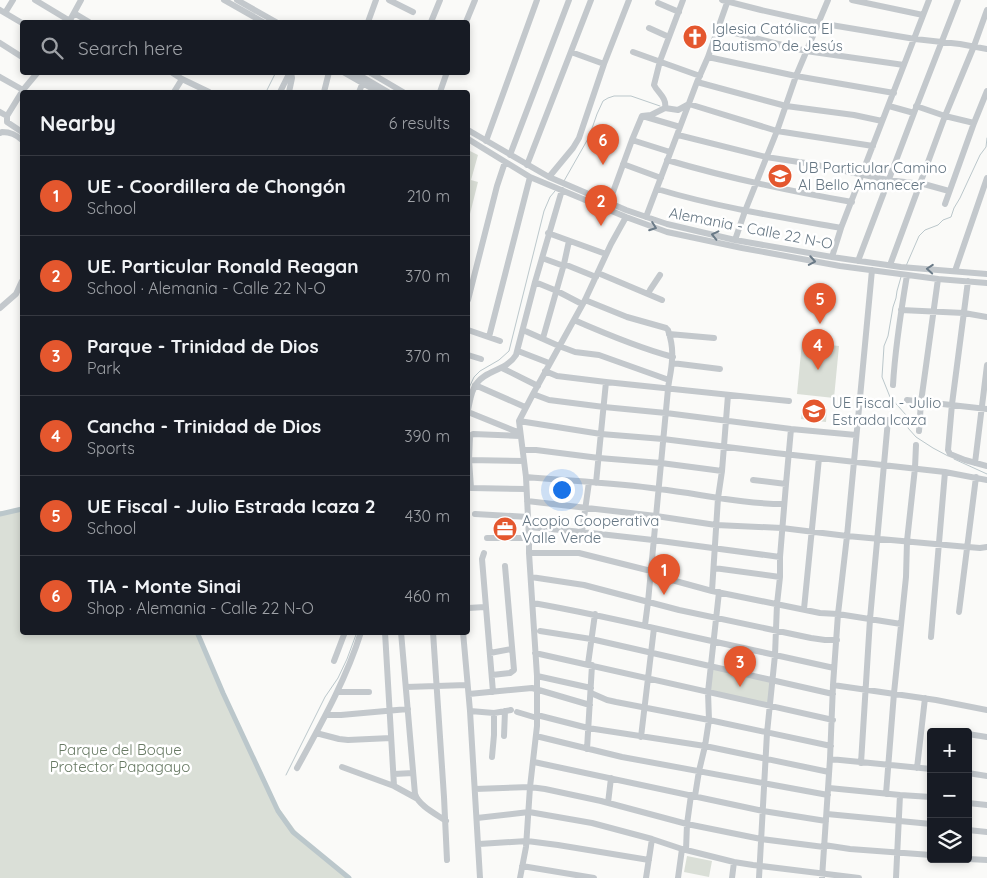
<!DOCTYPE html>
<html lang="en">
<head>
<meta charset="utf-8">
<style>
  :root { --surface:#171b24; --page:#20242c; --text:#f1f3f6; --muted:#9ea1a6; --line:#363941; --accent:#e4572e }
  body { margin:0; font-family:Quicksand,sans-serif; background:var(--page); color:var(--text) }
  .controls { position:absolute; right:15px; bottom:15px; display:grid; overflow:hidden; border-radius:5px; box-shadow:0 2px 8px #0003 }
  .controls button { width:45px; height:45px; display:grid; place-items:center; padding:0; border:0; border-bottom:1px solid var(--line); background:var(--surface); color:var(--text); font:25px sans-serif }
  .you { position:absolute; left:561px; top:489px; width:18px; height:18px; margin:-12px; border:4px solid #fff; border-radius:50%; background:#1a73e8; box-shadow:0 0 0 8px #1a73e833 }
  .badge { display:grid; place-items:center; width:32px; height:32px; border-radius:50%; background:var(--accent); color:#fff; font-size:16px; font-weight:700 }
  .pin { position:absolute; translate:-50% -41px; filter:drop-shadow(0 1px 2px #0008) }
  .pin::after { content:''; position:absolute; top:26px; width:18px; height:15px; background:inherit; clip-path:polygon(0 0,100% 0,50% 100%) }
  .list { margin:0; padding:0; list-style:none }
  h2 { display:flex; justify-content:space-between; align-items:center; height:65px; margin:0; padding:0 20px; font-size:21px }
  h2 small { font-size:16px; font-weight:400; color:var(--muted) }
  .list li { display:grid; grid-template-columns:32px 1fr auto; gap:15px; align-items:center; box-sizing:border-box; height:80px; padding:0 20px; border-top:1px solid var(--line) }
  .list b { display:block; font-size:19px; white-space:nowrap }
  .list p { margin:0; font-size:16px; white-space:nowrap; color:var(--muted) }
  .list em { font-size:16px; font-style:normal; color:var(--muted) }
  .icon { flex:none; width:28px; height:28px; fill:none; stroke:currentColor; stroke-width:2; stroke-linecap:round; stroke-linejoin:round }
  .map { position:relative; flex:none; width:987px; height:878px; overflow:hidden }
  .search { position:absolute; background:var(--surface); box-shadow:0 2px 8px #0003; left:20px; top:20px; width:450px; height:55px; display:flex; align-items:center; gap:12px; box-sizing:border-box; padding:0 18px; border-radius:5px; color:var(--muted); font-size:19px }
  .panel { position:absolute; background:var(--surface); box-shadow:0 2px 8px #0003; left:20px; top:90px; width:450px; height:545px; border-radius:5px }
  .map>svg:first-child { display:block }
  .green { fill:#dadfd7 }
  .lines { fill:none; stroke-linecap:round; stroke-linejoin:round }
  .stream { stroke:#bbc7cb; stroke-width:1 }
  .canal { stroke:#bbc7cb; stroke-width:5 }
  .minor { stroke:#c3c8cc; stroke-width:6 }
  .oneway { stroke:#6a7a87 }
  .labels { text-anchor:middle; dominant-baseline:central; stroke-width:5; stroke-linejoin:round; paint-order:stroke }
  .poi-label { font-size:15px; fill:#657683; stroke:#fff; text-anchor:start }
  .street-label { font-size:15px; fill:#657683; stroke:#fff }
  .park-label { font-size:15px; fill:#687a64; stroke:#fff }
</style>
</head>
<body>
<div class="map">
<svg width="987" height="878" viewBox="0 0 987 878">
  <rect width="100%" height="100%" fill="#fafaf8"/>
  <path class="green" d="M468 150 478 155 471 180 478 182 468 222Z
    M802 342 839 346 834 398 797 394Z
    M803 405 827 409 826 422 801 419Z
    M22 508V632L196 633 274 801 303 841 349 878H0V511L14 512Z
    M713 669 770 682 768 704 710 692Z
    M687 856 712 861 709 877 684 872Z"/>
  <g class="lines">
    <path class="stream" d="M266 92 276 72
      M564 181 589 137 597 114 603 101 608 98 614 96H631L660 106
      M906 266 919 236 925 230 938 225 943 220 951 217 954 208 960 198 980 155 986 147 987 138
      M901 277 897 291 896 298 893 307 888 336 884 346 882 377 890 397 906 415 908 428 916 437 933 448 948 456
      M468 390 474 377 480 371 499 360 509 351 544 211 550 197 555 191
      M954 459 987 474
      M286 775 325 697 338 678 347 659 357 632"/>
    <path class="canal" d="M0 514 22 509
      M197 632 223 693 278 811 293 832 349 878"/>
    <path class="minor" d="M35 0 70 21
      M224 0 263 22
      M237 0 276 22
      M389 0 413 12
      M722 0 761 10 819 23 915 39 960 44 987 49
      M852 0 923 15
      M658 3 679 12
      M0 10 22 23
      M5 13 13 0
      M74 13 89 22
      M69 22 81 0
      M368 22 376 0
      M431 22 440 0
      M466 22 475 0
      M649 28 669 37
      M719 29 806 51 904 65
      M0 43 22 57
      M571 52 604 64
      M633 52 700 76
      M708 57 796 76 894 93
      M171 72 182 79 209 92
      M343 72 378 92
      M354 72 388 92
      M369 72 403 92
      M0 77 23 90
      M697 82 786 106 854 115 882 121
      M174 92 182 79
      M280 92 290 72
      M289 92 292 78 291 72
      M324 92 329 72
      M359 92 363 82
      M440 92 447 72
      M889 106 914 113
      M916 106 945 116 974 123
      M665 108 678 110 689 104 777 131 873 146
      M0 112 7 116V122L22 132
      M7 116 23 90 38 72
      M646 117 680 127
      M468 130 549 177 626 210 667 224 735 240 832 257 901 267 987 274
      M0 133 2 132C11 132 16 135 22 140
      M678 135 766 157 812 164 888 180 913 183H920L949 191
      M468 139 530 177 626 217 667 232 742 248 840 266 938 279 987 283
      M632 140 670 152
      M486 141 537 0
      M510 155 569 0
      M667 160C728 178 789 191 852 202
      M623 164 661 178
      M527 165 591 0
      M549 177 573 148 579 138 604 64 629 0
      M657 189C717 207 779 217 841 228
      M609 203 632 140 642 116 651 115 665 108C667 98 658 93 654 85L660 61 683 0
      M945 204 974 123 987 91
      M646 217 697 82 708 57 728 0
      M548 233 606 254
      M735 240 745 211 777 131 796 76 828 0
      M832 257 841 228 929 0
      M542 258 564 266
      M858 261 914 113 958 0
      M564 264 569 241
      M890 265 945 116 974 46 987 10
      M955 271 987 178
      M598 273 662 300
      M968 281 952 404 948 450 950 454 965 460 987 466
      M535 282 557 291 582 304
      M648 294 650 290 660 275
      M468 300 497 186 505 162
      M585 300 627 317 666 328 668 330C671 339 673 349 672 359 672 369 669 379 668 389L648 602 645 625
      M0 308 16 294 22 281
      M901 310 964 313 987 317
      M574 320C606 334 639 348 673 357
      M468 330 500 341
      M523 330 559 346 575 352 599 355 669 380
      M669 334 714 338
      M489 337 530 177
      M543 338 564 264 596 277
      M518 351 549 363
      M468 355 481 359
      M672 363 720 369
      M502 368 538 386
      M545 371 557 376 606 382 789 401
      M475 385 525 407
      M893 385C895 348 901 311 907 275
      M533 394 549 400 604 407 666 413 791 429 856 435
      M907 400 987 409
      M468 410C470 401 471 390 477 383 486 370 506 371 516 355L535 282 562 190
      M468 412 515 431 520 432
      M519 421 601 434 663 439 775 453 945 472 987 480
      M919 431 921 402 938 279
      M520 436 473 434 470 436 469 460 471 488 526 489
      M523 450H536L599 458 661 463 722 471
      M468 460 524 461
      M975 463 987 365
      M526 477C570 481 615 483 659 489 701 494 742 504 784 504
      M753 480 786 484
      M596 483 606 382
      M527 501 656 516 716 525 782 528 847 536 968 547 980 548 987 547
      M475 514 528 517
      M529 527 582 532 653 540 780 557
      M582 532 589 482
      M487 538H529
      M484 553 482 559 493 692
      M529 553H579L651 571 668 579 712 591 820 613 838 614 901 624
      M714 568 780 577
      M531 577 584 585 679 610 811 638 825 640H837
      M712 591 718 498 722 471 728 395
      M533 603C585 612 637 624 689 636 737 647 786 657 834 668
      M468 608 485 607
      M804 609 819 458
      M959 612 976 477
      M540 631 591 639 833 694
      M385 632 394 786 416 798
      M401 632 415 794C419 806 436 814 446 821
      M433 632 444 797 447 860
      M463 632 470 711 480 878
      M931 637 945 472
      M490 653 511 649
      M535 653 833 720
      M334 661 345 632
      M588 664 595 614
      M492 675 510 673 514 670 505 566
      M537 676 591 688
      M833 685 936 700 987 710
      M406 687 467 685
      M337 692H369
      M591 693 607 700 616 702 709 720 831 746
      M469 694 532 688 590 705
      M470 711 494 713 511 710
      M517 712 537 718
      M326 715H341L408 709
      M537 715 588 728 705 746 829 772
      M957 732H958
      M316 733 339 739 348 740 391 738
      M968 734 987 737
      M504 736 505 711
      M536 736 622 757 828 795
      M641 737 654 628
      M587 749 592 665
      M492 757 494 735V713
      M830 759 931 769
      M534 762 763 811 826 821
      M861 763 870 619 888 420
      M342 767 394 786
      M297 768C321 724 346 680 361 632
      M917 768 925 698
      M968 773 987 776
      M394 774 413 773
      M829 788 900 795 931 797
      M475 789 530 787 545 789 601 801 687 824 761 839 824 847
      M886 794 894 693 906 577 907 541 915 468 916 445
      M695 796 699 771 705 746 709 720 708 692 719 592
      M608 803 611 778
      M968 803 987 805
      M827 814 931 824
      M477 818 529 812 592 823 652 839 682 849 734 862 753 865 859 878
      M968 830 987 832
      M479 844 527 841 558 845 649 860
      M824 845 850 849 931 855
      M686 850 687 824 691 795
      M968 859 987 860
      M522 866 594 878
      M520 878 526 847 530 787 537 726V676L529 553V538L526 477 519 421 533 394 585 300 611 244 626 217
      M646 878 652 839
      M678 878 682 849
      M732 878 734 862
      M759 878 767 733 775 655 777 604 780 577V557L786 484 791 429
      M822 878 830 759 833 685 838 614 847 536 872 270
      M896 878 900 795"/>
  </g>
  <defs><path id="oneway-chevron" d="M-2-3.5L2.5 0L-2 3.5" fill="none" stroke-width="1.6" stroke-linecap="round" stroke-linejoin="round" transform="scale(1.25)"/></defs>
  <g class="oneway">
    <use href="#oneway-chevron" transform="translate(653 227) rotate(20)"/>
    <use href="#oneway-chevron" transform="translate(715 235) rotate(-167)"/>
    <use href="#oneway-chevron" transform="translate(812 261) rotate(10)"/>
    <use href="#oneway-chevron" transform="translate(930 269) rotate(-176)"/>
  </g>
  <defs>
    <symbol id="church-disc" viewBox="-11 -11 22 22"><circle r="9.5" fill="#e4572e" stroke="#fff"/><path d="M-1.2-6h2.4v3.5h3.3v2.4h-3.3V6h-2.4V-.1h-3.3v-2.4h3.3Z" fill="#fff"/></symbol>
    <symbol id="school-disc" viewBox="-11 -11 22 22"><circle r="9.5" fill="#e4572e" stroke="#fff"/><path d="M0-5L7-2L0 1L-7-2ZM-4 1L0 2.5L4 1V4Q0 6-4 4Z" fill="#fff"/></symbol>
    <symbol id="office-disc" viewBox="-11 -11 22 22"><circle r="9.5" fill="#e4572e" stroke="#fff"/><path d="M-6-3h4V-5.5h4V-3h4V5H-6ZM-1-4.5V-3h2v-1.5ZM-6 0V1H6V0Z" fill="#fff"/></symbol>
  </defs>
  <g fill-rule="evenodd">
    <use href="#church-disc" x="681" y="23" width="28" height="28"/>
    <use href="#school-disc" x="766" y="162" width="28" height="28"/>
    <use href="#school-disc" x="800" y="397" width="28" height="28"/>
    <use href="#office-disc" x="491" y="515" width="28" height="28"/>
  </g>
  <g class="labels">
    <g class="poi-label">
      <text x="712" y="28">Iglesia Católica El<tspan x="712" dy="17">Bautismo de Jesús</tspan></text>
      <text x="798" y="167">UB Particular Camino<tspan x="798" dy="17">Al Bello Amanecer</tspan></text>
      <text x="832" y="402">UE Fiscal - Julio<tspan x="832" dy="17">Estrada Icaza</tspan></text>
      <text x="522" y="520">Acopio Cooperativa<tspan x="522" dy="17">Valle Verde</tspan></text>
    </g>
    <g class="street-label">
      <text transform="translate(751 228) rotate(11)">Alemania - Calle 22 N-O</text>
    </g>
    <g class="park-label">
      <text x="120" y="749">Parque del Boque<tspan x="120" dy="17">Protector Papagayo</tspan></text>
    </g>
  </g>
</svg>
<div class="controls">
<button>+</button>
<button>−</button>
<button><svg class="icon" aria-label="layers" viewBox="0 0 24 24"><path d="M12 4l9 5-9 5-9-5zM3 14l9 5 9-5"/></svg></button>
</div>
<div class="you"></div>
<div class="pin badge" style="left:664px;top:595px">1</div>
<div class="pin badge" style="left:601px;top:226px">2</div>
<div class="pin badge" style="left:740px;top:687px">3</div>
<div class="pin badge" style="left:818px;top:370px">4</div>
<div class="pin badge" style="left:820px;top:324px">5</div>
<div class="pin badge" style="left:603px;top:165px">6</div>
<div class="search"><svg class="icon" aria-label="search" viewBox="0 0 24 24"><circle cx="10" cy="10" r="6"/><path d="M15 15l6 6"/></svg>Search here</div>
<section class="panel">
<h2>Nearby<small>6 results</small></h2>
<ul class="list">
<li><span class="badge">1</span><div><b>UE - Coordillera de Chongón</b><p>School</p></div><em>210 m</em></li>
<li><span class="badge">2</span><div><b>UE. Particular Ronald Reagan</b><p>School · Alemania - Calle 22 N-O</p></div><em>370 m</em></li>
<li><span class="badge">3</span><div><b>Parque - Trinidad de Dios</b><p>Park</p></div><em>370 m</em></li>
<li><span class="badge">4</span><div><b>Cancha - Trinidad de Dios</b><p>Sports</p></div><em>390 m</em></li>
<li><span class="badge">5</span><div><b>UE Fiscal - Julio Estrada Icaza 2</b><p>School</p></div><em>430 m</em></li>
<li><span class="badge">6</span><div><b>TIA - Monte Sinai</b><p>Shop · Alemania - Calle 22 N-O</p></div><em>460 m</em></li>
</ul>
</section>
</div>
</body>
</html>
